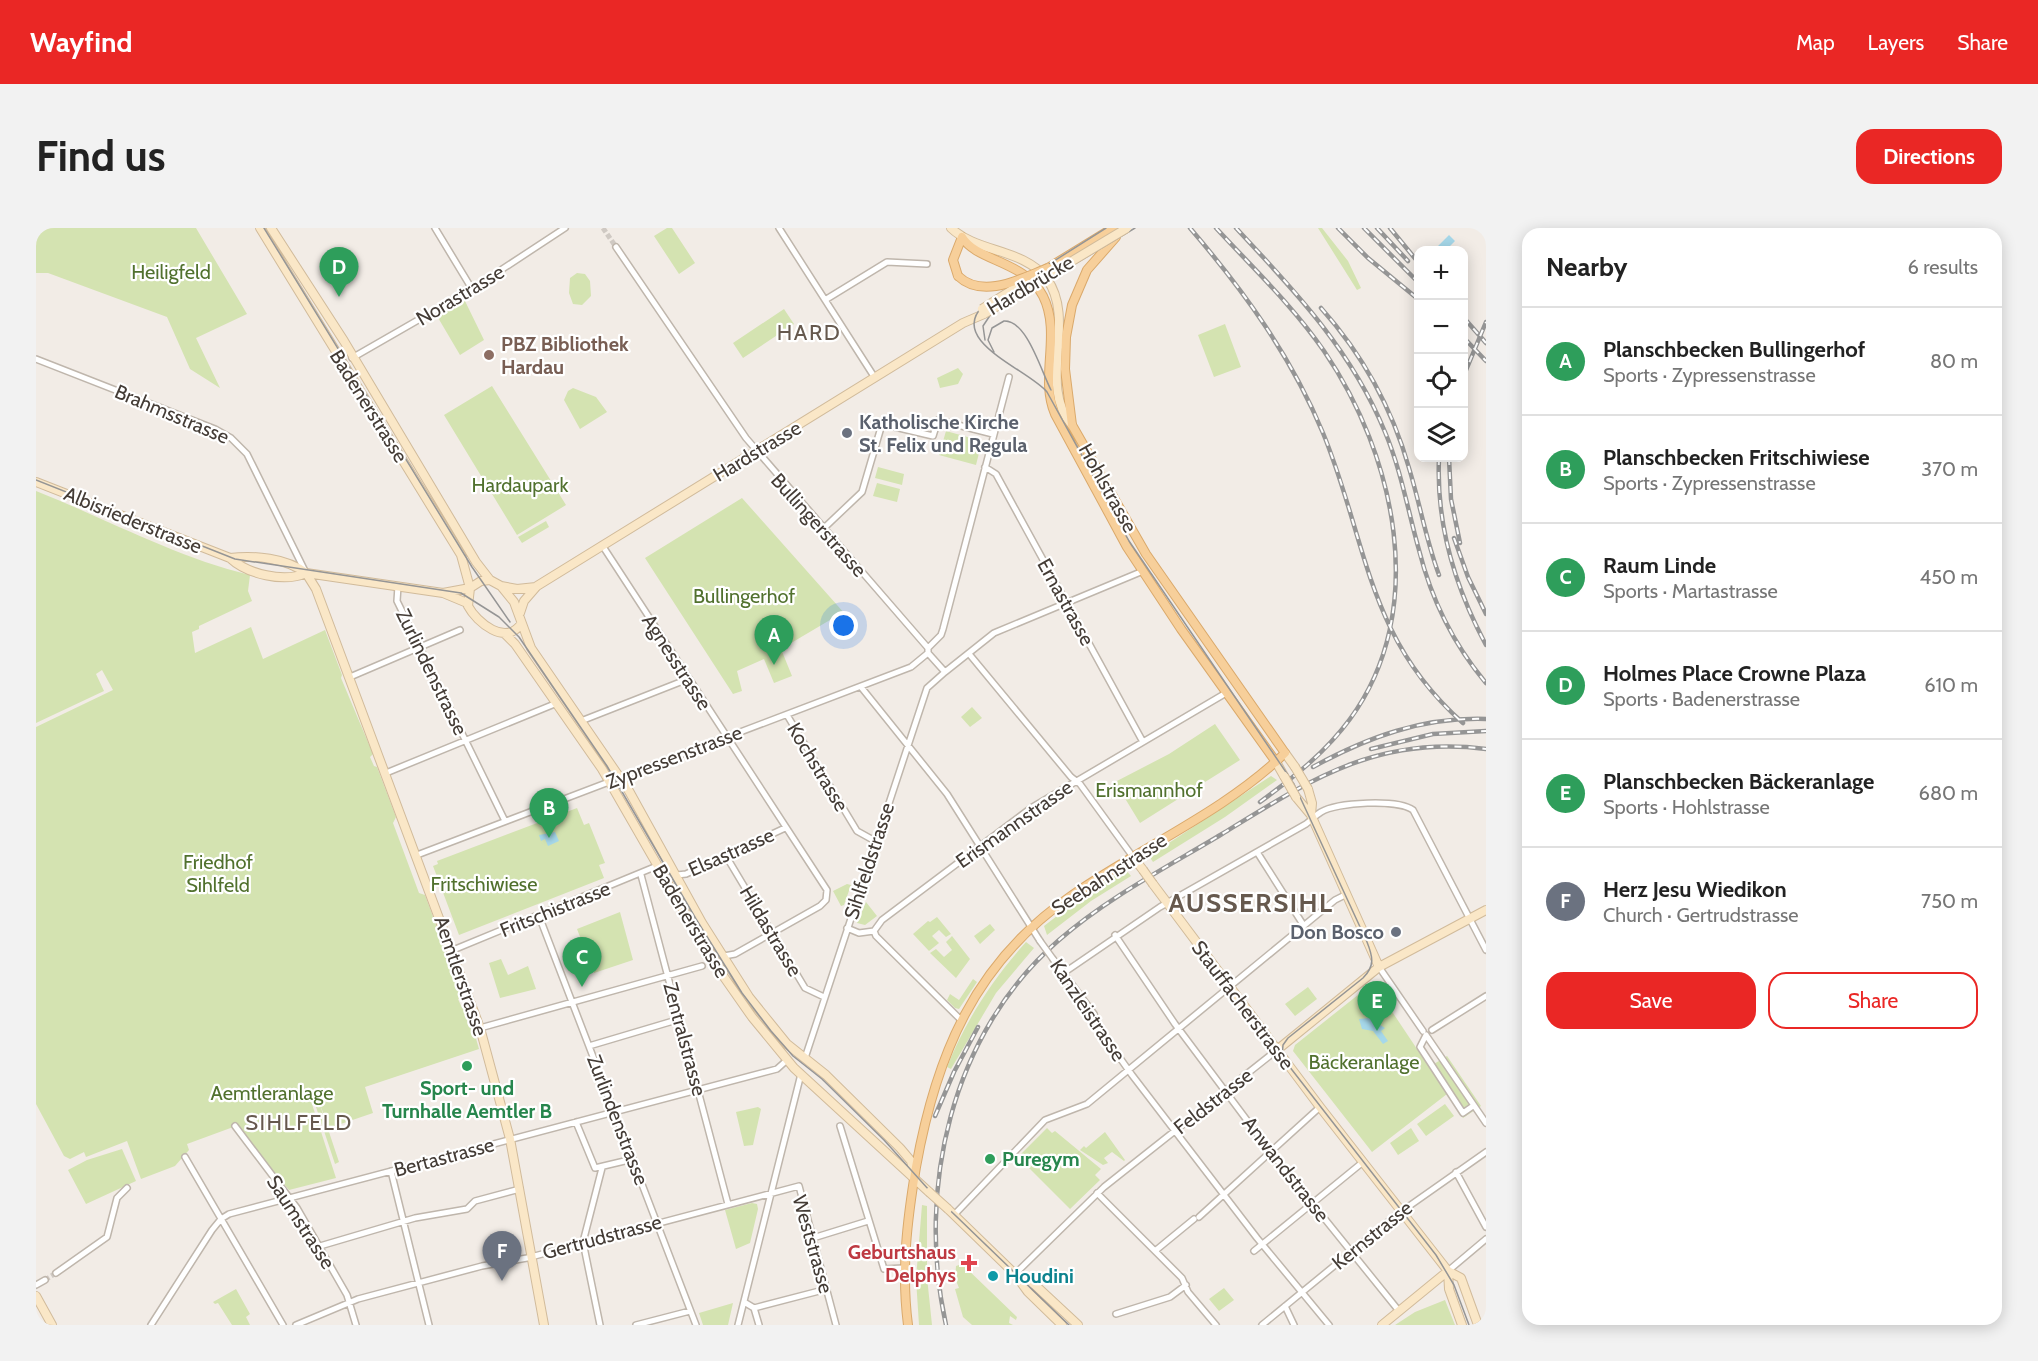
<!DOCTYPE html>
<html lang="en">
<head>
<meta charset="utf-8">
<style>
  :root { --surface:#fff; --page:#f2f2f2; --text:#222; --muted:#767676; --line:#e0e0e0; --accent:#ea2725 }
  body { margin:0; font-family:Cabin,sans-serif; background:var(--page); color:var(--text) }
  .controls { position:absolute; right:18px; top:18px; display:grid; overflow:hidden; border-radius:12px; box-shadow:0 3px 15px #0003 }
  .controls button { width:54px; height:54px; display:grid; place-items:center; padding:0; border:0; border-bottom:2px solid var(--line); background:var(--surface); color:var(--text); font:30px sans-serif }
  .you { position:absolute; left:808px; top:398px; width:21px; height:21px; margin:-15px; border:4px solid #fff; border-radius:50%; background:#1a73e8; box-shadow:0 0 0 9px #1a73e833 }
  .badge { display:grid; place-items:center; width:39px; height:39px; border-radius:50%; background:var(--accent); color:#fff; font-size:20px; font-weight:700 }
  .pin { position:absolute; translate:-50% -50px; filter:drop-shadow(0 2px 3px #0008) }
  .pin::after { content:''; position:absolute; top:32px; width:21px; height:18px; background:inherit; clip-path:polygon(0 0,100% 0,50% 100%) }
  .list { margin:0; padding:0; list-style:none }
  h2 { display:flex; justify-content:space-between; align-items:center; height:78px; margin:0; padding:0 24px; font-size:26px }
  h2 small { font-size:20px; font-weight:400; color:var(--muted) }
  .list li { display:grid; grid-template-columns:39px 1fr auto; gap:18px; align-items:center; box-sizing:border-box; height:108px; padding:0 24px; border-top:2px solid var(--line) }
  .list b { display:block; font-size:22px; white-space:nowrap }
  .list p { margin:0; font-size:20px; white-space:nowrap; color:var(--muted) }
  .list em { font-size:20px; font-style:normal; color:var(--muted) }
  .actions { display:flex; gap:12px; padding:18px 24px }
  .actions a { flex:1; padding:14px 0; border:2px solid var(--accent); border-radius:18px; text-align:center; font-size:21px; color:var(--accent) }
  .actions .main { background:var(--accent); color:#fff }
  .icon { flex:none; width:33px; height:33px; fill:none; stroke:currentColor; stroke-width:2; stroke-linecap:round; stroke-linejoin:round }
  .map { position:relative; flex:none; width:1450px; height:1097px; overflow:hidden; border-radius:18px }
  header { display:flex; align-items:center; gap:36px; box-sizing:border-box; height:84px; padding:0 30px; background:var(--accent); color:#fff }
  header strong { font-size:28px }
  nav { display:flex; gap:33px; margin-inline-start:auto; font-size:21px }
  .intro { display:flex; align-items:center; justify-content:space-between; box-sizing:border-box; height:144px; padding:0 36px }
  h1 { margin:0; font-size:42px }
  .button { padding:15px 27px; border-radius:18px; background:var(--accent); color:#fff; font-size:21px; font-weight:700 }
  main { display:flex; gap:36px; padding:0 36px }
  aside { flex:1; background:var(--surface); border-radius:18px; box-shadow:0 3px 15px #0003 }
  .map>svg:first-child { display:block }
  .green { fill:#d4e3b1 }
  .water { fill:#a6d8ea }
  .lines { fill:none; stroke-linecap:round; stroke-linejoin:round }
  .street-tunnel { stroke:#cfc9c3; stroke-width:5; stroke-dasharray:5 2.5; stroke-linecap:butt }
  .street-casing { stroke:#bfb6ac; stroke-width:8 }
  .secondary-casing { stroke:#d1bb9b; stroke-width:10 }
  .primary-casing { stroke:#daa96b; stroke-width:10 }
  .street { stroke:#fff; stroke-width:5 }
  .secondary { stroke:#fae7c7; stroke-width:8 }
  .primary { stroke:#f7cf9a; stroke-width:8 }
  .tram { stroke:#959595; stroke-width:1.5 }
  .rail-casing { stroke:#959595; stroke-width:4.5 }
  .rail { stroke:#fff; stroke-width:2; stroke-dasharray:7; stroke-linecap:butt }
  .street-bridge-casing { stroke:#bfb6ac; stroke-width:8; stroke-linecap:butt }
  .secondary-bridge-casing { stroke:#d1bb9b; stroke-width:10; stroke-linecap:butt }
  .primary-bridge-casing { stroke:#daa96b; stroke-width:10; stroke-linecap:butt }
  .street-bridge { stroke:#fff; stroke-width:5 }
  .secondary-bridge { stroke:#fae7c7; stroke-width:8 }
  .primary-bridge { stroke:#f7cf9a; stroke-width:8 }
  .education-dot { fill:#8d6e63; stroke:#fff; stroke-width:2 }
  .worship-dot { fill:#6b7280; stroke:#fff; stroke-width:2 }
  .leisure-dot { fill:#2e9e5b; stroke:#fff; stroke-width:2 }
  .health-dot { fill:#e0444e; stroke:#fff; stroke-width:2 }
  .culture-dot { fill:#0f9aa8; stroke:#fff; stroke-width:2 }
  .labels { text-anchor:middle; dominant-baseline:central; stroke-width:4.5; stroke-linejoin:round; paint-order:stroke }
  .park-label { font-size:20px; fill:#51712e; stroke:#fff }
  .street-label { font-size:20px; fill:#443c36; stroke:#fff }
  .education-label { font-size:20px; font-weight:bold; fill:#785e54; stroke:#fff; text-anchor:start }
  .worship-label { font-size:20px; font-weight:bold; fill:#5b616d; stroke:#fff; text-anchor:start }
  .leisure-label { font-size:20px; font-weight:bold; fill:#27864d; stroke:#fff }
  .health-label { font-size:20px; font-weight:bold; fill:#be3a42; stroke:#fff; text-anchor:end }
  .culture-label { font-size:20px; font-weight:bold; fill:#0d838f; stroke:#fff; text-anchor:start }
  .quarter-label { font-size:22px; letter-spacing:1.5px; fill:#66594e; stroke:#fff }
  .district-label { font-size:26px; font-weight:bold; letter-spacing:1.5px; fill:#66594e; stroke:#fff }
</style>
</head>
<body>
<header>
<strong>Wayfind</strong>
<nav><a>Map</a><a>Layers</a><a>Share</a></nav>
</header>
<div class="intro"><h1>Find us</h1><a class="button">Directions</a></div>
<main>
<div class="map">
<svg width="1450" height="1097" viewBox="0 0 1450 1097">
  <rect width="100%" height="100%" fill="#f2ece6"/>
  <path class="green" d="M0 0H160L211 86 160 110 184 160 154 141 131 89 12 45H0Z
    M631 0H636L659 35 643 46 618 8Z
    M1282 0H1286L1312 33 1325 60 1321 62Z
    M541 45 549 46 554 53 555 68 546 77 537 76 533 65 534 50Z
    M429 73 448 112 424 127 401 88Z
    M748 81 758 96 707 130 697 115Z
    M1189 96 1205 139 1178 149 1162 107Z
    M922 140 927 146 922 156 904 160 901 150Z
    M456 158 530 277 481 307 408 187Z
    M537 160 560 169 571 184 544 201 528 172 532 163Z
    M910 203 946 213 940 237 903 227Z
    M842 239 868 246 866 257 839 250Z
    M841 255 864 261 861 274 837 268Z
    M0 263C71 291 139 329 214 347L212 363 216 373 163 398V401L156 404 159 425 215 399 227 431 289 402 306 447 305 450 337 526 334 529 338 538 341 539 360 589 357 595 383 665 389 667 408 718 407 722 413 730 427 768 422 771 426 780 431 779 443 821 329 859 337 885 293 900 283 874 303 934 299 936 279 876H276L300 950 253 962 200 898 151 916 153 922 139 938 105 951 91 913 50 929 48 924 34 931 28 928 0 876V499L77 462 66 442 60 446 68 463 0 495Z
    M706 270 809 386 804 393 794 392 745 421 756 448 738 455 728 431 701 443 706 463 697 466 609 330Z
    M510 293 513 299 486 315 482 309Z
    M936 479 946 490 934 499 925 489Z
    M1179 496 1204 532 1104 595 1079 554 1133 526Z
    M1235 548 1241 552 1189 589 1117 634 1113 628Z
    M541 580 548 597 553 595 569 635 563 637 568 650 423 707 397 638 402 636 401 633Z
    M1089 641 1095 648 1055 673 1011 707 1008 698 1056 661Z
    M811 656 815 657 808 677 805 678 797 663Z
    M830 674 841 688 829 697 821 695Z
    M584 684 597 732 558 745 541 701Z
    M901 689 915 706 910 709 903 702 896 708 903 715 893 723 877 706 892 693 894 694Z
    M954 696 959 702 944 716 938 708Z
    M916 708 934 731 920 750 894 725 900 721 908 729 916 722 910 714Z
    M990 714 998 720 960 765 915 841 911 839C930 792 956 752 990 714Z
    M465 731 472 747 492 738 500 761 464 770 453 735Z
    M937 751 941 754 923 781 919 780 911 772 914 766 923 772Z
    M1337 755 1393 839 1411 828 1445 878 1427 890 1411 866 1336 924 1257 823 1259 817Z
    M1272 759 1281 771 1259 788 1249 776Z
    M1409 876 1418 888 1390 908 1381 896Z
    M722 879 725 881 717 917 708 918 700 884Z
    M1011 900 1016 905 1019 903 1065 941 1059 947 1064 952 1034 981 982 929Z
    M1375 900 1383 913 1362 927 1354 915Z
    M1069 904 1089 932 1088 933 1076 924 1068 930 1072 935 1067 937 1044 922 1048 918 1050 920Z
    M86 921 100 953 50 976 32 942 51 932Z
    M716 975 721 976 722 981 714 1015 700 1021 689 982Z
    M886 977 891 978V1049L896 1097H883L880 1051Z
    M926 1036 981 1089 980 1092 974 1088 973 1095 977 1097H936L927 1089 919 1061 923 1060 919 1050 920 1038Z
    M1188 1060 1198 1072 1183 1083 1173 1071Z
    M200 1061 214 1086 210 1089 214 1097H196L182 1075 179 1076 177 1074Z
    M1409 1072 1419 1097H1359L1379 1084Z
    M697 1075 692 1097H667L663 1085Z"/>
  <path class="water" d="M1413 7 1419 13 1410 22H1405L1401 19Z
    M519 604 523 613 512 618 509 611 505 613 503 607Z
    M1333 790 1349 800 1345 803 1352 813 1347 816 1337 803 1326 801 1323 791Z"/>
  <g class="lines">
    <path class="street-tunnel" d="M567 0 580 19
      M9 1052 20 1045"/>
    <defs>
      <path id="street" d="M399 0 436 61
        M743 0 839 150
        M580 19 710 210 892 420V425L909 444 958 405 1107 343
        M789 72 851 34 891 36
        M316 130 436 61 529 0
        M0 131 179 201 195 210 211 226 269 343
        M949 239 960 246 1107 514
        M787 301 826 264 846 196 897 208 902 192 957 206
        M566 317 791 662 790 672 784 678 699 726 688 728
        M362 358 361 373 469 593
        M892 420 905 407 907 401 973 149
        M934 427 1035 549 1044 556 1097 629
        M314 449 424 402
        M825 459 911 566 1004 713
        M751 487 821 603 839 613
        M545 493 652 451
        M350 545 521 475
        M1221 624 1268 698
        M381 627 875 439 892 425
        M690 628 769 760 788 769
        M605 647 692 976
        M641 647 650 646 749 600
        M503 688 660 1097
        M811 700 823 705 838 703
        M838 703 846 692 995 580 1190 465
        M838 703 840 708 925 792
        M1079 707 1139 796 1234 923 1363 1083
        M417 722 621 638
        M1017 731 1058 786 1062 799 1096 847 1221 1010 1293 1097
        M1343 739 1387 803
        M1029 744 1124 679 1270 596C1275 592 1280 587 1285 584 1301 574 1362 571 1377 582L1450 722
        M444 800 666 738
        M1396 802 1450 768
        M1390 807 1450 895
        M1390 807 1384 819 1427 885 1437 878
        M553 818 644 791
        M769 830 891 460 909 444
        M540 894 559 940 597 931
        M199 898 261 980 311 1067 320 1097
        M804 898 848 1041 867 1040
        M149 929 247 1097
        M355 943 393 1097
        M1420 944 1450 999
        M1061 965 1146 1050 1152 1064 1180 1097
        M918 987 1009 892 1051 876 1299 672 1311 666
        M1163 989 1284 879
        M777 1010 832 993
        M284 1018 379 990 431 981 439 973 484 961
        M1119 1023 1158 991
        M1218 1023 1327 934
        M1412 1043 1450 1011
        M20 1045 71 1009 81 970 91 960
        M979 1046 1068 959 1241 822
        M0 1057 9 1052
        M708 1074 718 1080 723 1097
        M1249 1078 1258 1097
        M718 1080 791 1061
        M1080 1086 1134 1069 1150 1057
        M115 1097 176 1002 185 991 193 986 741 841 751 832
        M260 1097 322 1071 446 1038 491 1030 763 958 800 1097
        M564 1097 547 1014 566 940
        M600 1097 654 1083
        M702 1097 765 846
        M1226 1097 1359 988 1450 924"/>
      <path id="secondary" d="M224 0 425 327 434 360
        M235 0 308 113 440 334 454 352
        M915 0C941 25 987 20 1011 51 1041 93 1001 157 1036 197
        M0 254 194 330C211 346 248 355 270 345
        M194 330C218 327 250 330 270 345L407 365 431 375
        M270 345 280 361 444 800 474 911 508 1097
        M465 358 481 361 500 359
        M407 365 434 360
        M484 385 488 373 501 358 927 95 948 86
        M485 396C470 418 441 395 432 378L434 360 445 353 454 352 465 358 478 374 495 420 593 563 666 695 713 769 751 816 790 847 864 920 875 933 878 947
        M469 406 479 416 566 541 676 732 716 789 758 840 893 964
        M1249 525 1259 539
        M1240 534 1248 548
        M1272 561 1276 575 1275 587
        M1260 569 1275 587 1343 739
        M1097 629 1107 642
        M1117 656 1284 879 1412 1043 1425 1050 1442 1097
        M1241 822 1343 739 1450 682
        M912 981 979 1046 992 1064 1026 1097
        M1412 1043 1413 1061 1426 1097
        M979 1046 999 1057 1042 1097
        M0 1068 16 1097
        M1346 1097 1412 1043"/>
      <path id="primary" d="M1012 40 1077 0
        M922 48 917 32 926 9C941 34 988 32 1007 68 1026 106 1003 149 1019 186L1091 319 1145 401 1240 534
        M872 1097C865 1043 871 993 880 939 900 828 938 735 1035 668 1105 619 1187 585 1249 525L1110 326 1036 197 1029 141 1030 109 1036 77 1051 42 1080 9"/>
    </defs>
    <use href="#street" class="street-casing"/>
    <use href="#secondary" class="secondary-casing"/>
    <use href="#primary" class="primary-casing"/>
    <use href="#street" class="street"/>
    <use href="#secondary" class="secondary"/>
    <use href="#primary" class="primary"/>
    <path class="tram" d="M228 0 436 339 474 394
      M1070 0 947 78C911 113 993 142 1011 164L1093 313 1258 556 1331 714C1337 729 1339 738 1327 750L1252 810 1247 817 1246 829 1400 1027 1418 1057 1433 1097
      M949 112 947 98 955 86 1099 0
      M958 124 952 112 956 100 968 93C991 92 1005 143 1015 162
      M0 252 199 331 425 365 463 389 483 409 571 538 660 691 706 765 735 803 757 828 786 851 848 912 893 962 1033 1097"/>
    <defs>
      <path id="rail" d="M1154 0C1208 63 1255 128 1287 205 1332 315 1330 409 1427 495
        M1180 0C1217 40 1257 78 1288 123 1359 227 1394 382 1314 491 1289 525 1258 549 1224 574
        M1200 0C1259 63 1316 123 1349 204 1365 242 1372 283 1383 322 1395 370 1418 417 1450 455
        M1302 0 1332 30 1382 71
        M1328 0 1382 54
        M1341 0 1372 33
        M1354 0 1382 34
        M1285 80C1327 127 1356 180 1373 240 1384 276 1390 312 1403 347
        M1428 90 1450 115
        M1428 110 1450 133
        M1428 147 1450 94
        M1403 230C1400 296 1419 359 1450 417
        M1413 230 1415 271 1424 315
        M1418 310 1432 349 1450 386
        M1335 521 1397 506 1450 503
        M1277 539C1332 509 1386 489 1450 491
        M899 888 918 844 942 799
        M910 1097C880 961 915 805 1023 712 1071 670 1131 639 1186 606 1274 552 1341 507 1450 521"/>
    </defs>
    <use href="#rail" class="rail-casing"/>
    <use href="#rail" class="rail"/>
    <defs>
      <path id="street-bridge" d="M1004 713 1017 731"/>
      <path id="secondary-bridge" d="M946 81 998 48
        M948 86 1091 0
        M1259 539 1272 561
        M1248 548 1260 569
        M1107 642 1117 656
        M893 964 912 981"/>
      <path id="primary-bridge" d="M922 48C947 72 986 50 1012 40"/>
    </defs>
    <use href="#street-bridge" class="street-bridge-casing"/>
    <use href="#secondary-bridge" class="secondary-bridge-casing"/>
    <use href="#primary-bridge" class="primary-bridge-casing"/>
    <use href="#street-bridge" class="street-bridge"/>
    <use href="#secondary-bridge" class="secondary-bridge"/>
    <use href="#primary-bridge" class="primary-bridge"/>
  </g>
  <circle class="education-dot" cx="453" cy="127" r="6"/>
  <g class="worship-dot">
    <circle cx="811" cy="205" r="6"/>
    <circle cx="1360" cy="704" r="6"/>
  </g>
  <g class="leisure-dot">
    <circle cx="431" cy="838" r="6"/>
    <circle cx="954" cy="931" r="6"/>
  </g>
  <path class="health-dot" d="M930 1026h6v6h6v6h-6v6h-6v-6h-6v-6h6z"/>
  <circle class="culture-dot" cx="957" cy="1048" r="6"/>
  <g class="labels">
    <g class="park-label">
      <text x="135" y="44">Heiligfeld</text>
      <text x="484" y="257">Hardaupark</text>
      <text x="708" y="368">Bullingerhof</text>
      <text x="1113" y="562">Erismannhof</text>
      <text x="182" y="634">Friedhof<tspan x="182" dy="23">Sihlfeld</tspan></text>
      <text x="448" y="656">Fritschiwiese</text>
      <text x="1328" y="834">Bäckeranlage</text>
      <text x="236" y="865">Aemtleranlage</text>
    </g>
    <g class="street-label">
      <text transform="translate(994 57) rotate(-31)">Hardbrücke</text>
      <text transform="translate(424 67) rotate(-31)">Norastrasse</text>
      <text transform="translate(333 178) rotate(58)">Badenerstrasse</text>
      <text transform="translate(136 186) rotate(23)">Brahmsstrasse</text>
      <text transform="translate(721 223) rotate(-31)">Hardstrasse</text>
      <text transform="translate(1072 260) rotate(61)">Hohlstrasse</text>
      <text transform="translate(97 292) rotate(22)">Albisriederstrasse</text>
      <text transform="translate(783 297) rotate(48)">Bullingerstrasse</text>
      <text transform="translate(1030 374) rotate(61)">Ernastrasse</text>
      <text transform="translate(641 434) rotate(57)">Agnesstrasse</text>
      <text transform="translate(396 444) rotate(64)">Zurlindenstrasse</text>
      <text transform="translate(638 529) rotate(-21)">Zypressenstrasse</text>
      <text transform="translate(782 539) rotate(59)">Kochstrasse</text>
      <text transform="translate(978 596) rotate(-35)">Erismannstrasse</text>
      <text transform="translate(695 624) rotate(-24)">Elsastrasse</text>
      <text transform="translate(833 633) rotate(-72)">Sihlfeldstrasse</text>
      <text transform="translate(1073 646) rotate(-33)">Seebahnstrasse</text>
      <text transform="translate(519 681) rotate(-22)">Fritschistrasse</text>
      <text transform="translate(655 693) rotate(59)">Badenerstrasse</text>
      <text transform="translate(735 703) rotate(59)">Hildastrasse</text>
      <text transform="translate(425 748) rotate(71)">Aemtlerstrasse</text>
      <text transform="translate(1207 777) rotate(53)">Stauffacherstrasse</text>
      <text transform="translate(1052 782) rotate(56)">Kanzleistrasse</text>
      <text transform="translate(649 811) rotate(75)">Zentralstrasse</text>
      <text transform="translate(1177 873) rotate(-38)">Feldstrasse</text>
      <text transform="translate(582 892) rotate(69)">Zurlindenstrasse</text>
      <text transform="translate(408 929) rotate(-15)">Bertastrasse</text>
      <text transform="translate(1250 941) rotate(52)">Anwandstrasse</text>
      <text transform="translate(265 994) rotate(57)">Saumstrasse</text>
      <text transform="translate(1336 1007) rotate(-39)">Kernstrasse</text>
      <text transform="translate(566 1009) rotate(-15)">Gertrudstrasse</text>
      <text transform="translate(777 1016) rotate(74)">Weststrasse</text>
    </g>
    <g class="education-label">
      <text x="465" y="116">PBZ Bibliothek<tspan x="465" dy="23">Hardau</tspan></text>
    </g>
    <g class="worship-label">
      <text x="823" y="194">Katholische Kirche<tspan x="823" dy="23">St. Felix und Regula</tspan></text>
      <text x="1348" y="704" text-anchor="end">Don Bosco</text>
    </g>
    <g class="leisure-label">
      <text x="431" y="860">Sport- und<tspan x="431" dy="23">Turnhalle Aemtler B</tspan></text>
      <text x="966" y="931" text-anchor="start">Puregym</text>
    </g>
    <g class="health-label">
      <text x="920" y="1024">Geburtshaus<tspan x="920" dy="23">Delphys</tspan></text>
    </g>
    <g class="culture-label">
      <text x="969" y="1048">Houdini</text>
    </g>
    <g class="quarter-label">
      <text x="773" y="104">HARD</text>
      <text x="263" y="894">SIHLFELD</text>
    </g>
    <g class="district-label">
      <text x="1215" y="675">AUSSERSIHL</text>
    </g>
  </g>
</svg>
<div class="controls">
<button>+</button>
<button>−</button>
<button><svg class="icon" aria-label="locate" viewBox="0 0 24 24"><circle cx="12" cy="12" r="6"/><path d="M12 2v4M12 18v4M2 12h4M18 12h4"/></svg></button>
<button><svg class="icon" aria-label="layers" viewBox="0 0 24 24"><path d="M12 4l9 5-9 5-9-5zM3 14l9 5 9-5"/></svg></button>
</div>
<div class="you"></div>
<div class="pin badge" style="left:738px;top:437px;background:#2e9e5b">A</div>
<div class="pin badge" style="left:513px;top:610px;background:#2e9e5b">B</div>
<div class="pin badge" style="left:546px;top:759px;background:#2e9e5b">C</div>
<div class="pin badge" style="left:303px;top:69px;background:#2e9e5b">D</div>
<div class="pin badge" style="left:1341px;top:803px;background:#2e9e5b">E</div>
<div class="pin badge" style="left:466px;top:1053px;background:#6b7280">F</div>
</div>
<aside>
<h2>Nearby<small>6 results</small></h2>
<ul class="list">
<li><span class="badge" style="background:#2e9e5b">A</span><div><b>Planschbecken Bullingerhof</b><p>Sports · Zypressenstrasse</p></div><em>80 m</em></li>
<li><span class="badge" style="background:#2e9e5b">B</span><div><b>Planschbecken Fritschiwiese</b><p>Sports · Zypressenstrasse</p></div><em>370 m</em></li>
<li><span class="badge" style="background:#2e9e5b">C</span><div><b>Raum Linde</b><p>Sports · Martastrasse</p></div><em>450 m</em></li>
<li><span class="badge" style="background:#2e9e5b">D</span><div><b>Holmes Place Crowne Plaza</b><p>Sports · Badenerstrasse</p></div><em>610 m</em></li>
<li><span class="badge" style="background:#2e9e5b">E</span><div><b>Planschbecken Bäckeranlage</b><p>Sports · Hohlstrasse</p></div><em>680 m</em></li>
<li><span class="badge" style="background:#6b7280">F</span><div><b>Herz Jesu Wiedikon</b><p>Church · Gertrudstrasse</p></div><em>750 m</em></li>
</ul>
<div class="actions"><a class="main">Save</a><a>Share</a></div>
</aside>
</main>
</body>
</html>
